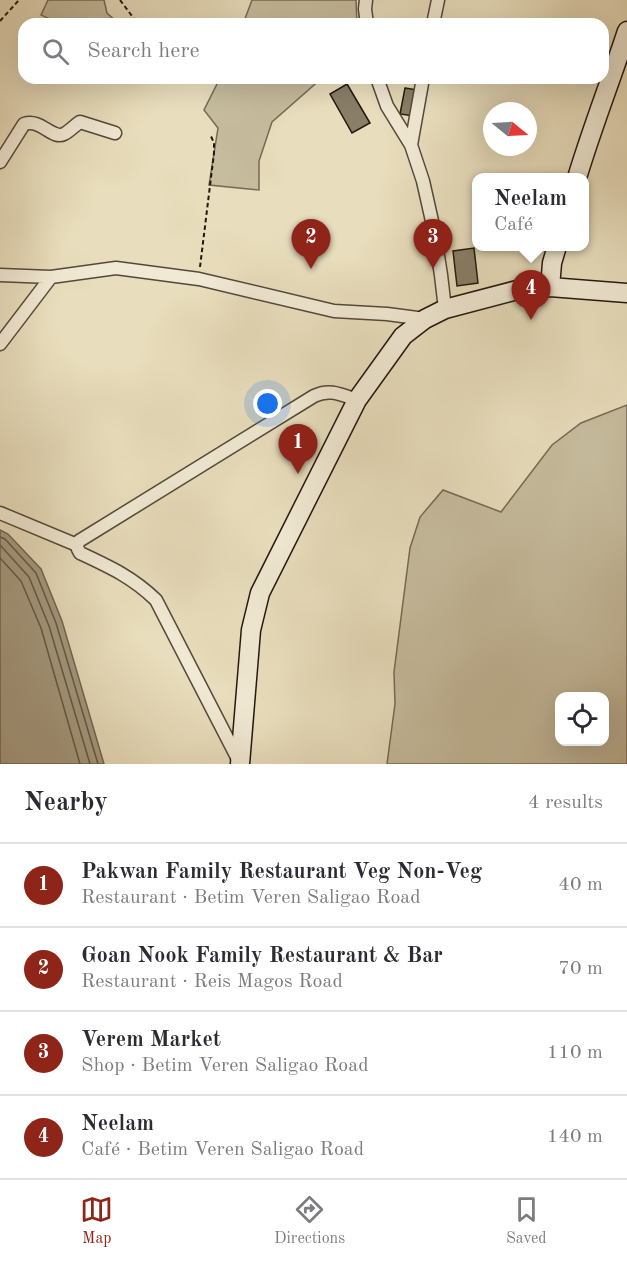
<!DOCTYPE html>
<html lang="en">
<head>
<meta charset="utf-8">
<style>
  :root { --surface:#fff; --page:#f7f7f7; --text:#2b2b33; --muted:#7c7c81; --line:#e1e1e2; --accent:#8f2418 }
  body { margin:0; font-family:"Old Standard TT",serif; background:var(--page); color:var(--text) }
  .controls { position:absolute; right:18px; bottom:18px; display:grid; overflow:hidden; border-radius:12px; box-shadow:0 6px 24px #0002 }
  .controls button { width:54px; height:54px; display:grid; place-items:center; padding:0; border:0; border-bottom:2px solid var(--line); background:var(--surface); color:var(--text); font:30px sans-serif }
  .compass { position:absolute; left:483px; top:102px; width:54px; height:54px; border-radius:50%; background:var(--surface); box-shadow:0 6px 24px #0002; rotate:108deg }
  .you { position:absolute; left:268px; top:404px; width:21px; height:21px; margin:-15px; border:4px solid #fff; border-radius:50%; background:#1a73e8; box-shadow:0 0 0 9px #1a73e833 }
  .badge { display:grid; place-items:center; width:39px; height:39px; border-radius:50%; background:var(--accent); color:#fff; font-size:20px; font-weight:700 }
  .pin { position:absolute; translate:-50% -50px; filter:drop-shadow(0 2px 3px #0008) }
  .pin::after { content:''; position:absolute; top:32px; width:21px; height:18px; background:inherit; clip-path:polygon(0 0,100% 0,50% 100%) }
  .popup { position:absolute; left:472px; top:173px; width:117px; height:78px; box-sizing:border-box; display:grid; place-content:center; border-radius:12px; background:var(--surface); filter:drop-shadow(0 2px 4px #0005); font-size:20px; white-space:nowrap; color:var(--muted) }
  .popup b { font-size:22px; color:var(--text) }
  .popup::after { content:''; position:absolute; left:50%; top:100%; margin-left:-12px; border:12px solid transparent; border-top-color:var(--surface) }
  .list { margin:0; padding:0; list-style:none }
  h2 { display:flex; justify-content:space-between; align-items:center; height:78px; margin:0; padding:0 24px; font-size:26px }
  h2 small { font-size:20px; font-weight:400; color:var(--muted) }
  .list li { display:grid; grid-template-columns:39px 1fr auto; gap:18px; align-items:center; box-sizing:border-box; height:84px; padding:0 24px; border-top:2px solid var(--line) }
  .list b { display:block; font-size:22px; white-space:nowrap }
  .list p { margin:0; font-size:20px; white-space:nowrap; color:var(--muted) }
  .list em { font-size:20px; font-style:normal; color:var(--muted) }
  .icon { flex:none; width:33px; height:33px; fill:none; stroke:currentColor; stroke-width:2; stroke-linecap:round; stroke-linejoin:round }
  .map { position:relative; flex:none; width:627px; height:764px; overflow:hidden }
  .search { position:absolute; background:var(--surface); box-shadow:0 6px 24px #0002; left:18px; right:18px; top:18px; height:66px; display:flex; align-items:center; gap:15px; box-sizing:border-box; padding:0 21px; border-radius:18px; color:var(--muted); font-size:22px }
  .sheet { height:414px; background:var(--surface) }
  nav { display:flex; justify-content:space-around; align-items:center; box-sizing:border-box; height:84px; border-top:2px solid var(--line); background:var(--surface); font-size:16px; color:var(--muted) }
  nav a { display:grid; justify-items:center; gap:3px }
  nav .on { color:var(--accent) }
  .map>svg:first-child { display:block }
  .green { fill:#c6bc9e; stroke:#746a56; stroke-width:1.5; fill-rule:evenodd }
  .water { fill:#a59a80; stroke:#716652; stroke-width:1.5 }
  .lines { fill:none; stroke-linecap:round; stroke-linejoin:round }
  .shore { stroke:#645946; stroke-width:1.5 }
  .building { fill:#897e68; stroke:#22180d; stroke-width:1.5 }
  .minor-casing { stroke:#544939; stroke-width:15 }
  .secondary-casing { stroke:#22180d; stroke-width:21 }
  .path { stroke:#22180d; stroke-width:2; stroke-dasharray:4.5 3; stroke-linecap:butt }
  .minor { stroke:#f0e9d3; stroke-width:12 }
  .secondary { stroke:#f0e9d3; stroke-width:18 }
</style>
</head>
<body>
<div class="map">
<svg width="627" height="764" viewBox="0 0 627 764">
  <rect width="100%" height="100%" fill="#e8ddbc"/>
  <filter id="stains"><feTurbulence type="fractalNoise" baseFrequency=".00333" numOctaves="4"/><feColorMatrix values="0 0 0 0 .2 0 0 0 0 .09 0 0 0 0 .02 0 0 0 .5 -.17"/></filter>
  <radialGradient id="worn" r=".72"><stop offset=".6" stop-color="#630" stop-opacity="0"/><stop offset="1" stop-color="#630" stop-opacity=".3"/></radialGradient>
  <path class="green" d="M48 0H104L107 13 119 24H60L41 15Z
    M252 0H356L357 24H243Z
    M220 78H322L272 122 259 161V190L209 185 218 128 204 110Z
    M627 405V764H387L395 704 394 672 410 548 420 517 443 490 501 512 552 445 581 423ZM604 696V742H560V696Z"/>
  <path class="water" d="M0 530 8 534 41 569 62 621 104 764H0Z"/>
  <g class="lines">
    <path class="shore" d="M0 537 5 539 36 573 56 623 98 764
      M0 545 29 577 49 626 90 764
      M0 558 21 581 41 628 80 764"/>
  </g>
  <path class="building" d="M347 84 370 123 352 133 330 94Z
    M405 88 418 90 413 116 400 114Z
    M474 248 478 283 457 286 453 251Z"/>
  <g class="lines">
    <defs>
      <path id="minor" d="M366 0 365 9 367 24
        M433 24 438 0
        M377 78 387 106 411 145
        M423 78 411 145 423 181 434 230 441 275 445 309
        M0 162 24 124C41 118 52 140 64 134 70 131 75 125 80 122L115 133
        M0 275 51 277 116 268 199 279 334 311 387 314 425 319
        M0 344 51 277
        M0 513 77 545
        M240 763 156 600C132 577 110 567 80 553 77 548 76 546 79 541L314 396C330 388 342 395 357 400"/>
      <path id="secondary" d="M577 178C592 128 611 80 627 31
        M550 287 552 263 557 246
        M240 764 251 630 260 593 357 400 403 336 425 319 445 309 525 288 550 287 627 293"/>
    </defs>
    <use href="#minor" class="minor-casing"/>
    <use href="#secondary" class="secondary-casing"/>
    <path class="path" d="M120 0 138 24
      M0 21 19 0
      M200 267 214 153V143L210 134"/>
    <use href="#minor" class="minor"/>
    <use href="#secondary" class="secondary"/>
  </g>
  <rect width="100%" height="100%" filter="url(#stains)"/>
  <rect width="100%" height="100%" fill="url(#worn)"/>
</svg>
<div class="controls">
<button><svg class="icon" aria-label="locate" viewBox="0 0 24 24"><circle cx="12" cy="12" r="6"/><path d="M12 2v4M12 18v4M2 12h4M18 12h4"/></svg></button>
</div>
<svg class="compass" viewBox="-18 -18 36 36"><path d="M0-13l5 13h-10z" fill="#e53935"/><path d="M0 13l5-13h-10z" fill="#7c7c81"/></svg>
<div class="you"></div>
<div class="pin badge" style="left:298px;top:474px">1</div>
<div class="pin badge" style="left:311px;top:269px">2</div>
<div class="pin badge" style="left:433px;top:269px">3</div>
<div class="pin badge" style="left:531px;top:320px">4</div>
<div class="popup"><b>Neelam</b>Café</div>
<div class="search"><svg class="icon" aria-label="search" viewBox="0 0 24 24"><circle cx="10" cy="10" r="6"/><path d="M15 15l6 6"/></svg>Search here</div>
</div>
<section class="sheet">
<h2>Nearby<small>4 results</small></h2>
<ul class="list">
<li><span class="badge">1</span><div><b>Pakwan Family Restaurant Veg Non-Veg</b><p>Restaurant · Betim Veren Saligao Road</p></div><em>40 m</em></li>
<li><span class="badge">2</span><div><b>Goan Nook Family Restaurant &amp; Bar</b><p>Restaurant · Reis Magos Road</p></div><em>70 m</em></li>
<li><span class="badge">3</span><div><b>Verem Market</b><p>Shop · Betim Veren Saligao Road</p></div><em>110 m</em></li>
<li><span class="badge">4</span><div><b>Neelam</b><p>Café · Betim Veren Saligao Road</p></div><em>140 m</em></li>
</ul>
</section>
<nav>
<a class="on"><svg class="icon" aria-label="map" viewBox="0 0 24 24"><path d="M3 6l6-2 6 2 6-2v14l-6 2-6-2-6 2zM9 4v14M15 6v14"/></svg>Map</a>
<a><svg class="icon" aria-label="directions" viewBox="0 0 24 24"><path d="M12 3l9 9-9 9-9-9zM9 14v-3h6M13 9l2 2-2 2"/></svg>Directions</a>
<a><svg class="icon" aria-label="saved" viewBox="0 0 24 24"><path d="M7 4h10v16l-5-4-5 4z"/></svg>Saved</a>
</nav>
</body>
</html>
